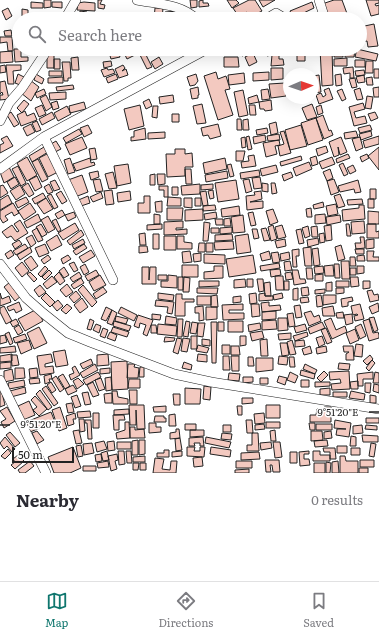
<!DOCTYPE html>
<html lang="en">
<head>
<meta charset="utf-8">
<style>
  :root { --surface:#fff; --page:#f7f7f7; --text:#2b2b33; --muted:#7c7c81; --line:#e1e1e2; --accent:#0f766e }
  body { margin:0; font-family:Literata,serif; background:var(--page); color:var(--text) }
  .compass { position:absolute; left:283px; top:68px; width:36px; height:36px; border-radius:50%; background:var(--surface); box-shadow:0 4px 16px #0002; rotate:88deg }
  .scale { position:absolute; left:12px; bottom:10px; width:62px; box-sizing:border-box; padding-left:4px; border:2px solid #222; border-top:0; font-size:11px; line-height:14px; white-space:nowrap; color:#222; -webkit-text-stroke:3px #fff; paint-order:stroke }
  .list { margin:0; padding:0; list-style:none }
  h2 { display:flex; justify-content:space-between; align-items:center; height:52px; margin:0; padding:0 16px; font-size:17px }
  h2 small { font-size:13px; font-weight:400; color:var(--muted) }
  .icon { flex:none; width:22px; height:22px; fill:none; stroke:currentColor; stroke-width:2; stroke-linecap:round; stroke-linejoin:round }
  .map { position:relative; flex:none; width:379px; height:473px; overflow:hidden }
  .search { position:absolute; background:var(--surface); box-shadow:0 4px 16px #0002; left:12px; right:12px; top:12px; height:44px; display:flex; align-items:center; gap:10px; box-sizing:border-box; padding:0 14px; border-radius:22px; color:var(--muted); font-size:15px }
  .sheet { height:108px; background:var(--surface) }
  nav { display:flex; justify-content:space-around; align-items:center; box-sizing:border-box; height:56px; border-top:1px solid var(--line); background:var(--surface); font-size:11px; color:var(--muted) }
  nav a { display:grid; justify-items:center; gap:2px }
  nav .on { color:var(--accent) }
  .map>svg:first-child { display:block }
  .building { fill:#f3c9c0; stroke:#222 }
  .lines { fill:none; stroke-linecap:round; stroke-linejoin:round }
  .minor-casing { stroke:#222; stroke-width:10 }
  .minor { stroke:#fff; stroke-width:9 }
  .ticks { fill:none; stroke:#222; stroke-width:1.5 }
  .ticks-label { font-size:10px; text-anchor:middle; fill:#222; stroke:#fff; stroke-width:3; stroke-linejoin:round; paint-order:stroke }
</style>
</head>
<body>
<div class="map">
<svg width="379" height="473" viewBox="0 0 379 473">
  <rect width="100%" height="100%" fill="#fff"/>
  <path class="building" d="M44 0H51V7L44 8Z
    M98 0H102L100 4 105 5 104 9 98 8Z
    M190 0H197V7L191 8Z
    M203 0V3H208L209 6 199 7V1Z
    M227 0H236L239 3 232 8Z
    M249 0H255L262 11 250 17 247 12 239 17 233 8Z
    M259 0H275L263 7Z
    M334 0H342L349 19H328L322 4Z
    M366 0H379V3L375 4 376 6 379 5V14L371 16Z
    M31 2 43 3V8H31Z
    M52 2H62V8L52 7Z
    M84 2 95 3V11L77 10 78 3Z
    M312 2 314 8 293 18 290 11Z
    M8 8 12 16 6 20 2 11Z
    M155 8H163L162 19H154Z
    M22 9 28 10V16H22Z
    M80 11 87 12 86 19H79Z
    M179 11 180 19H165V12Z
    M50 13V19H34V14Z
    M88 13 97 14V19H87Z
    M374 24 378 46 368 47 367 41 360 42V27Z
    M11 30 12 36H5L4 31Z
    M0 37H12L13 51H8L7 42 0 43Z
    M14 49H21V57H28V61L15 62Z
    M52 49H72V55L51 53Z
    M108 49H117L120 57 111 59Z
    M132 49H143L152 67 147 69 139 53 127 59 124 53Z
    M240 49H247L248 54 242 56Z
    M266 49H287L288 51 267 56Z
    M320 49H332L333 85 322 86Z
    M334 49H343V57H334Z
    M345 49H355L354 57H345Z
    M357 49 378 54 376 61 355 57Z
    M12 51 13 62 0 63V52Z
    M305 51V61H297V52Z
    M47 53 54 54V68H47Z
    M253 53 257 62 249 66 245 57Z
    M272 55H279V59H283L284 65 271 66Z
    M78 57 79 70H72L71 58Z
    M159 57 163 64 155 69 151 62Z
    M224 57H238L239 67H224Z
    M347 58V66H334V59Z
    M54 59H60V69H54Z
    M355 60H365V67H355Z
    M111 61 112 66 104 68 103 62Z
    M366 61H373V73H365Z
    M62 62H70L71 78H68V81H64Z
    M5 65 6 72 0 73V66Z
    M6 65H21V70L13 71 14 84H8Z
    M123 65 125 68 122 71 126 69 128 75 119 78 115 69Z
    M353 67 354 78H350V73L344 74 343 68Z
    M107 68 108 70 113 69 115 73 104 77 101 70Z
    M271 68H283V79L271 80Z
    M374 69H379V78H374Z
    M364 70 365 75 356 76 355 71Z
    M49 71H62V76H49Z
    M216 72 218 79 226 76 230 89 225 90 233 115 218 120 204 76Z
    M269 72V80L253 81V73Z
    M244 73 245 83 229 85 228 75Z
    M18 74 24 77 20 85 15 83Z
    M36 74 44 79 42 84 34 80Z
    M116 74 118 79 108 83 106 78Z
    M196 74 198 81 195 85 190 86 187 77Z
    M341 74 342 85 336 86 335 75Z
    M319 75 321 92 314 93 313 76Z
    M364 75 365 82 358 83 356 77Z
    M63 77V83H48V78Z
    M372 77 373 85H367L366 78Z
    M355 78 357 87 352 88 349 79Z
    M30 80 39 87 31 101 21 93Z
    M5 81 9 99 0 100V95H3L2 92 0 94V82Z
    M285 83 286 96 271 98 269 84Z
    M73 85 74 89 57 91 56 87Z
    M198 87 199 95H198V98L192 99 190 89Z
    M379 87V97H374L373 88Z
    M329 88 333 99 319 104 316 95 321 93 323 97 326 95 324 90Z
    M360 88 363 99 357 100 354 90Z
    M44 89 46 94 37 98 35 93Z
    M268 89 270 99 262 100 261 90Z
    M342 89 346 99 342 101 337 91Z
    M243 90 248 115 239 117 234 92Z
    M66 92V99L50 100 49 93Z
    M46 95 52 107 46 111 40 98Z
    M173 95 174 102 160 104 159 97Z
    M257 95 259 102 249 104 248 98Z
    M367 96 373 97 371 109 365 108Z
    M149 99 152 106 146 109 143 102Z
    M24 100 29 104 22 113 17 108Z
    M271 100 272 110 265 111 264 109H260L259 102Z
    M57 101 59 108 53 110 51 103Z
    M84 102 86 109 70 113 69 106Z
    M363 103 365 109 354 112 356 118 365 116 367 123 354 126 349 107Z
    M202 104 206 123 197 124 193 106Z
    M312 104 317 117 307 120 302 108Z
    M42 105 46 114 39 117 35 108Z
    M140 105 144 126 129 130 124 109Z
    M249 105H255L256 115H250Z
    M321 105 323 113 318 115 316 107Z
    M67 106 71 114 58 121 54 113Z
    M153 106H158L157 118 152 117Z
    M25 111 27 116 34 113 37 120 21 126 17 115Z
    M11 112 19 124 14 127 7 115Z
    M52 112 55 118 42 125 39 119Z
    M375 112 378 118 371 121 368 114Z
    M172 114H179V122H172Z
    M323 115 329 131 331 130 333 135 324 139 316 118Z
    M316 118 323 140 308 145 301 123Z
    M237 119H241L242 130H237Z
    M248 119 249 130H243V120Z
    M37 121 41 130 36 132 32 123Z
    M276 122 278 133 271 135 269 124Z
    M31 124 35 132 27 136 23 128Z
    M218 124 221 136 210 139 208 135 203 136 201 128Z
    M88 125 92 133 84 137 80 128Z
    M301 125 307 146 290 150 285 130Z
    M370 125 372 130 360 133 358 128Z
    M145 128 146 139 131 141V137H134V131Z
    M267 128 268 133 257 135 256 130Z
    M79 129 82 134 66 143 63 138Z
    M284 131 291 153 280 156 278 146 284 144 280 132Z
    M356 131 358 137 345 139 344 133Z
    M371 131 372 136 361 140 359 134Z
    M165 132V138L148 139V133Z
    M279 134 280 140 268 141 267 136Z
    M265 135 266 141 254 144 253 137Z
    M7 136 13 146 0 153V145L4 143 1 139Z
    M249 136 252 149 248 150 246 137Z
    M379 136V144L365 148 363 141Z
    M82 137 87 148 70 155 65 144Z
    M245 137 246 147 242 148 241 138Z
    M341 137 347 152 340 155 338 147 339 155 334 157 329 142Z
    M360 137 363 148 356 151 352 139Z
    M279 140 280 145 275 146 277 154 266 157 263 143Z
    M56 141 61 149 55 152 51 144Z
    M326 146 328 152 318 156 316 149Z
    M44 147 48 152 32 162 29 156Z
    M379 147V170L368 156Z
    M95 148 97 159 91 160 89 149Z
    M175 149H185V154L192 153 193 167H185V176L167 177 166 154H175Z
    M236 151H245L243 161H236Z
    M49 153 58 172 48 177 39 158Z
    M348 154 350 158 337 163 336 159Z
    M367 154 369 158 362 162 360 157Z
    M254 155 256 166 242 168 241 162 249 161 248 156Z
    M301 156 302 160 281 166 280 162Z
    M316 156 318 164 312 166 310 158Z
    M27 157 37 175 27 181 17 163Z
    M332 157 335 164 322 169 319 162Z
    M70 158 75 172 68 174 64 160Z
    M90 158 91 163 94 162 95 165 76 171 73 164Z
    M225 158 227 169 205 174 203 163Z
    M38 159 48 179 42 182 32 162Z
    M309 162 312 169 296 176 293 168Z
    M343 163 348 174 344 176 339 165Z
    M128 164 131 183 117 186 114 166Z
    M231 164 234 176 230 177 227 165Z
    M276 165 278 172 262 176 260 169Z
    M353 165 356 171 350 174 347 168Z
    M18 166 26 183 21 186 12 169Z
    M9 167 14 177 4 183 0 172Z
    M185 169H191L192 184H186Z
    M330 169 333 178 327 181 323 172Z
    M259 170 260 176 241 179 240 173Z
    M98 171 99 177 91 180 89 173Z
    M227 171 228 178 206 182 205 175Z
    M113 172 117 188 109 189 105 174Z
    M291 172 293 177 284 181 282 175Z
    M155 174V185H150V175Z
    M157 174H165V184L158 185Z
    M82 175 88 192 75 197 68 180Z
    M37 176 42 187 35 191 29 180Z
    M15 177 19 184 11 189 7 182Z
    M260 177 262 188 254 189 252 178Z
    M100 179 103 191 96 192 93 180Z
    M249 179 252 191 246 193 243 180Z
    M334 179 339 192 331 195 327 181Z
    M55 180 60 189 54 191 50 182Z
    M236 180 239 199 218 202 215 183Z
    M358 180 361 192 355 193 354 189 340 192 338 186Z
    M28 183 34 194 29 197 22 187Z
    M262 183 268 184V192L262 191Z
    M271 183H275L277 193 272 194Z
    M49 184 53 192 48 194 44 187Z
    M200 184V194L182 195 181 186Z
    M213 184V189L201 190V185Z
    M3 185 8 193 0 198V186Z
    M20 185 25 194 16 200 10 191Z
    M159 186H168V197H164V190H159Z
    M172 187H178V195H172Z
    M370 189H376V199H370Z
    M112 190 114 204 106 205 104 191Z
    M213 190 214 198 210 199 208 191Z
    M61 191 67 201 62 204 56 194Z
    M130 191 131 200 118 202 117 193Z
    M206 191 208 205 203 206 200 192Z
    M261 191 262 199 250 202 263 201V208L247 210 246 196 255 195 254 192Z
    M101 192 103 198 93 202 90 197Z
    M43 193 46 198 35 204 32 199Z
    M51 194 58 207 54 209 47 196Z
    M340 194 345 206 338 208 334 196Z
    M8 195 12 203 0 210V200Z
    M88 196 90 203 78 207 76 201Z
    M144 196H150V213H138V203H144Z
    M26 197 29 202 18 208 15 202Z
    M168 197 181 198V206H167Z
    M46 198 53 209 44 214 37 204Z
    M184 198H192V208L184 207Z
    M195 198H201V206H195Z
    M362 199 363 204 348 205 347 200Z
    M368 199H374V208H368Z
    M162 201V212H156L155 202Z
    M323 202 324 207 314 209 313 205Z
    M13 203 19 213 14 216 12 212 5 216 8 220 3 223 0 218V211Z
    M30 203 36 212 24 220 18 211Z
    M336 204 338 214 328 216 326 206Z
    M215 205 216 210 203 211V206Z
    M359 205H364L365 219 343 221 342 210 359 208Z
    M239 206 240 215 222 217 221 209Z
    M167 208H183L182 220H167Z
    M311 208 312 217H307L306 209Z
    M203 209V220L185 221V210Z
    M273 209 278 222 270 225 266 211Z
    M62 210 65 215 58 219 55 214Z
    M368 211 379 212V224H368Z
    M74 212 76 217 68 221 65 215Z
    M216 212 217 218 205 220 204 214Z
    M253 212 256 225 251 226 248 213Z
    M38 214 41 221 27 228 24 222Z
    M154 214 160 215V224H154Z
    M325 214 326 223 315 224V215Z
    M243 215 245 232 233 233 231 217Z
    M340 215 341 222 327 225 326 217Z
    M48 216 55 229 48 233 41 220Z
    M230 218 231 226H224V219Z
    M56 219 61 230 58 232 52 221Z
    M215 219H223V225H216Z
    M20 220 28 233 15 241 11 236 7 238 2 232 12 225 17 232 19 231 14 224Z
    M183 221V228H176V230L187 229V234L164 235V222Z
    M364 221 365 233 352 234 351 222Z
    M204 222 210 223 208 241H203Z
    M75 223 79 230 63 240 58 233Z
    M41 224 47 234 42 237 36 227Z
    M162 224V229L147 230V225Z
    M346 224H349L351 236H347Z
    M367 224H376V232L379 231V238H367Z
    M273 225 277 239 271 241 268 227Z
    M282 225 286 237 278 239 275 227Z
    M331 225 332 240 326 241 324 226Z
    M308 226 310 236 305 238 302 228Z
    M317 226 318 237H312L311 227Z
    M232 227V233L220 234V228Z
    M37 228 43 240 38 242 32 231Z
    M211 228H219V233H211Z
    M266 228 270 240 264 241 261 229Z
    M252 229H257L259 238 254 239Z
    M301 229 304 243 299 244 296 230Z
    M81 230 84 235 70 245 67 241Z
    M145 233 146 245H140L139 234Z
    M324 233 325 242 320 243 319 234Z
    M153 234H159V249H153Z
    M232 234 233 240 215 241V235Z
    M248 234 251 252 237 254 235 236Z
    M32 235 36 243 31 247 26 238Z
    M57 235 62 245 51 251 46 242Z
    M164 236H176V250H164Z
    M177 236H184V242L192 243V249H177Z
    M360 237H364L365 248 356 249 355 243H361Z
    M318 238 319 244 308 247 307 240Z
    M83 239 85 243 74 249 72 245Z
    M285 239 286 246 277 248 275 241Z
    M374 239V248L366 249V240Z
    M19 240 22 244 15 249 12 244Z
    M233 241 234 249 215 250 214 242Z
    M199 243H205V252H198Z
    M206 243H213V252H206Z
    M25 244 28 248 16 255 13 251Z
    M45 244 49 253 39 257 35 248Z
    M84 244 87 248 76 255 73 251Z
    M341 245 345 259 338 261 335 247Z
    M139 246H147L148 252 139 253Z
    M30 247 32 252 20 260 17 255Z
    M311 247 312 266H305L303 248Z
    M318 248 320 265 314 266 312 249Z
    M299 249V256H296L297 267H293L292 250Z
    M355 249H364V254H356Z
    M11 250 14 255 8 259 5 254Z
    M91 250 95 256 83 263 79 257Z
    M190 251 192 262 183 263 182 252Z
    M269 251 271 259 262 261 260 254Z
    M367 251H374L373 257H379V261H367Z
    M278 252 280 262 273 263 271 253Z
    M289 252 290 259 281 261 280 254Z
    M201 253V261L194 262 193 254Z
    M204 254 225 255V264L204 263Z
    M48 255 51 259 44 264 41 260Z
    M68 255 71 259 63 264 61 259Z
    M253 255 256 273 229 277 226 259Z
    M364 255 365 261H357V256Z
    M31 256 38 266 31 271 24 261Z
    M350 257H355L356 266H350Z
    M290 261 292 270 285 271 284 262Z
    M341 261H349L350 279H342Z
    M22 262 29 271 22 277 15 268Z
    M74 262 78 270 74 272 69 264Z
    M279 263 280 268 261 271 260 266Z
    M85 264 89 272 84 275 80 267Z
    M334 264H339L340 278H335Z
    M182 265H198V277H182Z
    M333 265 334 276H325L324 266Z
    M45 266 48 269 41 277 38 274Z
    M214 266H223V278L204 279V272L214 271Z
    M323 266 324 273 315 274 314 267Z
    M357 266H364V273L357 274Z
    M64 267 69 275 64 278 59 271Z
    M142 267H149V280L150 267H156V284H142Z
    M306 268H312L313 279H307Z
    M350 268H356V275H350Z
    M280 269 281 275 271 277 270 270Z
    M49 270 52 273 45 280 42 277Z
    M96 270 99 275 88 281 85 276Z
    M292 270H298L300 279H305L306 283 294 285Z
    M30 272 37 279 34 282 27 274Z
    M59 272 65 281 60 285 54 277Z
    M79 272 82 277 73 282 70 278Z
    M291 272 293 279 286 280 285 273Z
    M323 274V281H315V275Z
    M100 275 106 285 94 291 89 282Z
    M158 275H167V280H158Z
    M168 275 177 276V288L161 287V281H168Z
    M52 276 57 282 47 289 43 284Z
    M275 276H283L284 290H276Z
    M178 277H183V290H178Z
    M184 277 190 278 189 292H183Z
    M350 277H358L359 286 351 287Z
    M81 278 84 283 74 289 71 285Z
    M245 279 246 287 234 288V280Z
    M247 279H253V287H247Z
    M257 279H263L264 291 259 292Z
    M199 281H219V286L199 287Z
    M284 281H289V290H284Z
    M336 281H349V287H336Z
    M363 281H370V288L363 289Z
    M10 282 21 296 15 301 4 287Z
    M270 282 271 296H265L264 283Z
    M332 282V291H326V283Z
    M67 284 73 292 66 297 60 290Z
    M40 285 46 292 39 297 34 290Z
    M83 285 97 302 92 307 78 290Z
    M103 287 107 292 96 299 93 294Z
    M308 287 309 295 302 296 301 288Z
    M197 288H218L217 294 197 293Z
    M298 288V300H293V289Z
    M336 288H344V293L336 294Z
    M325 289V293L315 294V290Z
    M372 290 374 295 378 294 379 300 370 302 367 291Z
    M76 291 81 297 74 303 69 297Z
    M0 293 2 299 9 296 11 302 0 306Z
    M46 293 55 302 50 307 41 298Z
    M158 293 174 295 173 301 158 299Z
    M256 293 257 303 250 304 249 294Z
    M265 293V296H273V300L259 301V294Z
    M282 293 283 298 274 300 273 295Z
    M176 294H182V299H194V302H185V316H175Z
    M217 295 218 307H211V296Z
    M321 295 323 306 317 307 316 296Z
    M323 295H336V303L323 305Z
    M197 296H211V305H197Z
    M241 296V302L233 303V297Z
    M308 297 309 302 301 303 300 298Z
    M352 297 353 301 348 302V306L342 307 341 299Z
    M82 298 88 307 80 313 74 305Z
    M58 300 63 306 57 311 52 305Z
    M156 300 174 302 172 314 167 313 168 307 155 306Z
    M19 302 22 310 16 313 14 309 9 311 7 307Z
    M269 302V306L280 305 281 310 262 312 261 303Z
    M378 303 379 311 372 314 369 307Z
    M67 304 72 308 66 314 61 310Z
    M243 304V310H229V313H244V319L223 320 222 305Z
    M251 304H259L260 316 252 317Z
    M360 304 364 319 355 321 354 316 358 315 357 314 353 315 351 306Z
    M300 305 302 317 296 318 294 306Z
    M4 306 12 321 6 324 0 312V308Z
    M203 306 204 320 199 321V313H195V307Z
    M333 306 335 316H323L322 308Z
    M106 307 112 310 106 321 101 319Z
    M121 307 137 315 134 321 118 313Z
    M206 307H217V319L206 320Z
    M37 309 43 321 25 331 18 319Z
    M112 310 117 313 112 325 107 323Z
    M276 311V319L262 320V312Z
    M311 311 314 317 319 315 321 321 309 326 304 313Z
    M343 312 344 318H337L336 313Z
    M293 313 295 326 289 327 287 314Z
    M152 314 161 315 160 320 152 319Z
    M352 314 353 323 346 325 344 315Z
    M138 315 153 320 147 336 143 334 146 325 140 323 139 328 134 326Z
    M116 316 128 319 126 324 115 321Z
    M166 316 177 318 176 325 165 324Z
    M374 317 378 330 374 332 369 318Z
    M278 318H287L288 330 278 331Z
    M331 318 336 330 345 326 347 332 332 339 324 321Z
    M16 319 19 324 13 327 10 322Z
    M90 319 94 321 91 330 87 329Z
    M178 319H183L182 337H177Z
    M369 319 373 333 378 332 379 335V338L369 341 363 321Z
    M276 320 277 329 262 330V321Z
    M114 321 131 326 129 331 113 326Z
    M186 321 190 322 188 337 183 336Z
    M228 321H243V332H228Z
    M192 322 198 323 196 334 190 333Z
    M211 322H217L216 363H212Z
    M218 322H224V331H218Z
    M322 322 325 328 310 334 308 328Z
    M198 323H205L203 337 197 336Z
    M260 323 261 329 249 332 248 325Z
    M96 324 101 326 99 333 93 330Z
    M158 324 177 326 176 336 157 334Z
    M305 324 307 330 296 333 294 327Z
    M361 324 366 336 360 339 355 327Z
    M19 325 23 332 18 335 14 328Z
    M151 325H156L157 333H151Z
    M39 327 47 343 34 349 27 333Z
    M113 327 129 332 127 337 111 332Z
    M103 328 108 330 105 338 100 336Z
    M326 328 332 342 327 344 321 330Z
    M355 329 359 340 350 344 346 333Z
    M262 331 264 338 252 341 250 333Z
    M9 332 13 343 10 345 5 334Z
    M110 332 117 335 115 341 107 338Z
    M307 332 308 336 295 341 293 336Z
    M291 333V339L279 340 278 334Z
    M25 334 27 339 15 343 13 338Z
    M5 335 7 342 0 344V336Z
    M191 336H197V349H191Z
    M240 336H246V345L240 346Z
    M322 336 325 344 319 347 316 338Z
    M165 337 175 338 174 341 164 342Z
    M177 338 182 339 178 354 173 352Z
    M183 338 190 339 187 352 181 351Z
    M202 339 210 340V346L202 345Z
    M267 339 268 356H261L260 340Z
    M29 340 32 349 21 354 17 343Z
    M292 340 296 354 290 355 287 342Z
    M304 340 305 346 295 347V341Z
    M280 343H287L289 355 282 356Z
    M356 344 363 345 362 357 354 356Z
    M198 345 209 348 207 353 196 351Z
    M222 345H230V354H222Z
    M15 346 16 352 0 353V348Z
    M231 346H239L240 355H231Z
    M310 346 312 353 304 355 302 349Z
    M326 346 327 352 317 354 316 348Z
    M343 346H353L354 360H346V354L349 352H344Z
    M65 350 68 365 56 367 53 352Z
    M12 354V361L0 362V356Z
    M51 354 53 362 45 364V367L53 366 54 373 40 375 37 356Z
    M108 354 109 365 97 366V355Z
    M198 354 207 355V362L197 361Z
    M11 355H17L19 365 12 366Z
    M370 355 373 359 367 365 363 361Z
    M223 356H229L230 370H223Z
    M231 356H239V371H232Z
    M279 356 288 357 287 365 278 364Z
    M248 357H253L254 366H248Z
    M289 357H294L295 367H290Z
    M256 358H273V370L256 372Z
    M91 359 93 364 83 369 80 364Z
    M372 360 375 363 369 371 366 368Z
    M127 361 128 389 112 390 111 362Z
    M11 362V368L0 369V363Z
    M184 362 192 365 191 370 182 368Z
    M339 363 350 364 349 370 338 369Z
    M95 364 98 370 83 378 80 373Z
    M128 364H135L134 367 139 368 138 378H127Z
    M305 364 317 370 315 374 303 369Z
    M75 366 80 375 71 380 69 375 74 373 72 368Z
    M140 367H144V377H139Z
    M15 368H24L25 378 15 379Z
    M37 368 38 377 30 378 29 369Z
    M110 368V373L100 374V369Z
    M12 369 14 380 4 382V371Z
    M301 370 315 374 314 379 300 375Z
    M324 371 328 375 321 382 317 378Z
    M349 371 350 389 332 390 331 384 341 383 340 379 330 380 329 372Z
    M98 372 101 377 86 385 83 380Z
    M290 372 298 376 295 383 287 380Z
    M373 372V379H363V386H358L357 374Z
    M375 372 379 373V383H373Z
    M229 373 240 374 239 381 228 380Z
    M51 374 52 379H49L50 382 45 384 44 376Z
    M63 374 70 386 65 389 58 377Z
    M56 376 64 389 60 392 52 379Z
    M279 376 287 378 285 385 277 382Z
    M111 377 112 390 106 391 105 378Z
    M243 377H253V382L243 383Z
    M39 378 40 383 30 384 29 379Z
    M78 378 84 384 77 389 73 381Z
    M101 378 105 389 99 391 95 380Z
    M260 378H268V384H260Z
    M129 379H140V388H128Z
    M24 380 25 386 9 389 8 383Z
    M301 380H309V387H301Z
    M358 381V389H351L350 382Z
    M51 382 56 390 52 393 47 385Z
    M93 382 99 395 93 397 87 385Z
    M315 382H330V386L315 387Z
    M365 383H371L370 393 365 392Z
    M374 384 379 385V393L373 391Z
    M0 385 5 405 0 407Z
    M73 385 77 391 68 395 65 389Z
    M46 386 58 403 54 406 42 389Z
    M204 386 211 387 210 400 203 399Z
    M25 387 26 393 11 397 10 391Z
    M185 388 201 389 200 404H185Z
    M330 388V395H320V389Z
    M40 390 52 407 48 410 36 394Z
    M129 390H137V404H130Z
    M112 391H117L118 397 128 399V404H113Z
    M351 391 365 394 364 400 349 398Z
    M88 392 91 404 85 405 82 393Z
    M333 392H347V397H333Z
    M112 393V403H105L104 394Z
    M173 394H180V405H174Z
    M77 395 81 406 75 408 71 397Z
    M370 395 376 396V403H370Z
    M35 396 47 409 39 416 33 410 37 407 31 400Z
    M242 398H253V403L242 404Z
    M29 401 35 415 23 420 18 406Z
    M72 403 74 412 68 413 66 404Z
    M129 405H144L145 429H137L136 410V425H130Z
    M266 405H280V418H266Z
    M166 406V412H154L153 407Z
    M237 406H242V415H238Z
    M7 407 15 421 4 428 1 422 6 419 0 411Z
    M60 407 67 428 59 431 52 410Z
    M324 407H331V422H310V415H316L317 409H324Z
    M129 409V414L114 415V410Z
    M90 411 91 417 78 418 77 412Z
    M51 412 55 422 30 432 26 422Z
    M75 413 76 419H73L74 424 68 426 66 416Z
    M93 413H99V428H93Z
    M264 413 265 423 255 424 254 414Z
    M175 414 176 426H169V415Z
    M113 415H124L125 420H119V430H114Z
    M155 416H164V418H166V422H154Z
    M366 418H379V423H366Z
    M79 419H84L85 431 80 432Z
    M85 420H91L92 439H88L87 423H85Z
    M246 420H252L253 433H247Z
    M335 420 351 423 349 437 336 435 337 429H346L334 428Z
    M125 422H129L130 438 117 439 116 433 125 430Z
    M266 422H280V428H266Z
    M149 423H156V427H161V432L149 433Z
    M309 423H315V430H310Z
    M185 424H196V430H185Z
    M264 424 265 429 255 430V425Z
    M316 424H332V430H316Z
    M223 425H231V432H223Z
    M362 425 363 433 353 434V426Z
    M366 425 377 426V430L365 429Z
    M130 427H135V430L144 429 145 438H130Z
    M176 429H179L180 438 170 439V433L176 432Z
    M79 430 82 443 76 444 73 431Z
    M190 430H204V436L190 437Z
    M275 430 276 441H271L270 431Z
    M37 431 44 440 37 444 32 433Z
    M311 431H322L323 440 311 441Z
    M331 431 332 438 324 439V432Z
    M10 432 20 443 15 447 6 435Z
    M222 433 232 434 231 440 221 439Z
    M252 433H258L259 451H247V445H252Z
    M362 435 378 436V442H363Z
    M351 436 356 437V446H350Z
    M5 437 15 449 12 452 7 446 4 449 0 443Z
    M203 437 204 446H200V443H194L195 446H189V438Z
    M206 437 231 442 229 448 205 443Z
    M180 438 182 450 176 451 175 439Z
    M138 440V455H132V441Z
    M139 440H145V454L139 455Z
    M327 440 328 446 315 447 314 441Z
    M104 441 107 449 97 452 95 443Z
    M114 441 115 450 108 451 107 442Z
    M117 442H131V449H117Z
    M271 442 272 448 261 450 260 443Z
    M273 442H280L282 457 275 458Z
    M92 443 94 453 84 455 83 444Z
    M371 443 376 444 374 457 369 456Z
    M81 445 83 456 78 457 76 446Z
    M337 446H347V453H337Z
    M73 447 81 468 70 473H54L48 457Z
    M187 447H195L194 451H200V447H205L204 457 187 456Z
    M211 447 231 450 230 457 210 454Z
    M323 448H335L336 459H330V452H324Z
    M351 448H360V455H351Z
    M8 449 11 453 5 459 1 456Z
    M164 450H169V457H157V453H164Z
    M107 451 109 460 103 461 101 453Z
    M118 451H124L125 464 119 465Z
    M126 451H131L132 463H127Z
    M182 451V456L172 457V452Z
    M309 451V454H304V459H309L310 465 300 466 299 452Z
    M313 451H320V455H330V461H313Z
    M259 452 260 459 241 460V453Z
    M290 452H297V463H290Z
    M101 454 102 461 96 462 95 455Z
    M117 454 118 460 115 461 117 469 111 471 108 456Z
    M18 455 24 461 15 469 11 465 15 462 13 459Z
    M145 456V462H133V457Z
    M340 456H345L346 461H358V473H340Z
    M202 457 203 466 194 467 193 458Z
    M155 458 164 459 162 469 170 470 171 461H177L176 473H153Z
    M265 460H279L280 472H273L272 465H270L271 472H266Z
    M360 460H374V467H360Z
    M30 461 34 466 25 473H20L18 470Z
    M108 461 109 467 98 468 97 463Z
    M236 461H252V468H236Z
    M338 461 339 473H332V462Z
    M326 462 331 463 330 473H326Z
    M133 463H139L138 470H133Z
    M140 463H146V470H140Z
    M314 463H325V473H314Z
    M83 466H96V471H83Z
    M359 468H368V473H359Z
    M249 469V473H235V470Z"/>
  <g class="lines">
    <defs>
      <path id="minor" d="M137 0C156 4 182 4 196 19
        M319 0 325 19
        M65 19 76 0
        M266 19 276 13 286 19
        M0 121 9 103 22 88 48 49
        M44 137 113 280
        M0 169 44 137 207 49
        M0 264 26 298 43 313 68 333 90 342 174 374 211 382 379 409
        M0 380 46 473"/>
    </defs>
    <use href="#minor" class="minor-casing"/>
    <use href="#minor" class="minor"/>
  </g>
  <path class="ticks" d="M369 412H379M0 425H10"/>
  <g class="ticks-label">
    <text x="338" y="416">9°51'20"E</text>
    <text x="41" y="428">9°51'20"E</text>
  </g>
</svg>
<svg class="compass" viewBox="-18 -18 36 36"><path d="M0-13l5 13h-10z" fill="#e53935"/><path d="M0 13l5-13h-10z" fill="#7c7c81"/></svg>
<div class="scale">50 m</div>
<div class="search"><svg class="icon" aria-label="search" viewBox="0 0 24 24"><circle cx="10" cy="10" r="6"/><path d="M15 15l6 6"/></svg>Search here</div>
</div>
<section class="sheet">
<h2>Nearby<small>0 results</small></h2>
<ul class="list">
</ul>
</section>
<nav>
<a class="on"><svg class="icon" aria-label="map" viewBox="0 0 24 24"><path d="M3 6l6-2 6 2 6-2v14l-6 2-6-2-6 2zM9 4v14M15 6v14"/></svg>Map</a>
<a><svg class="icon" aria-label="directions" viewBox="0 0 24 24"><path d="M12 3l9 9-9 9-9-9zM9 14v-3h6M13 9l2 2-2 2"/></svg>Directions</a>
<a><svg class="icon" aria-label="saved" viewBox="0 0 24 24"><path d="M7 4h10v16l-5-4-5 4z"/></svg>Saved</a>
</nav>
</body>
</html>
